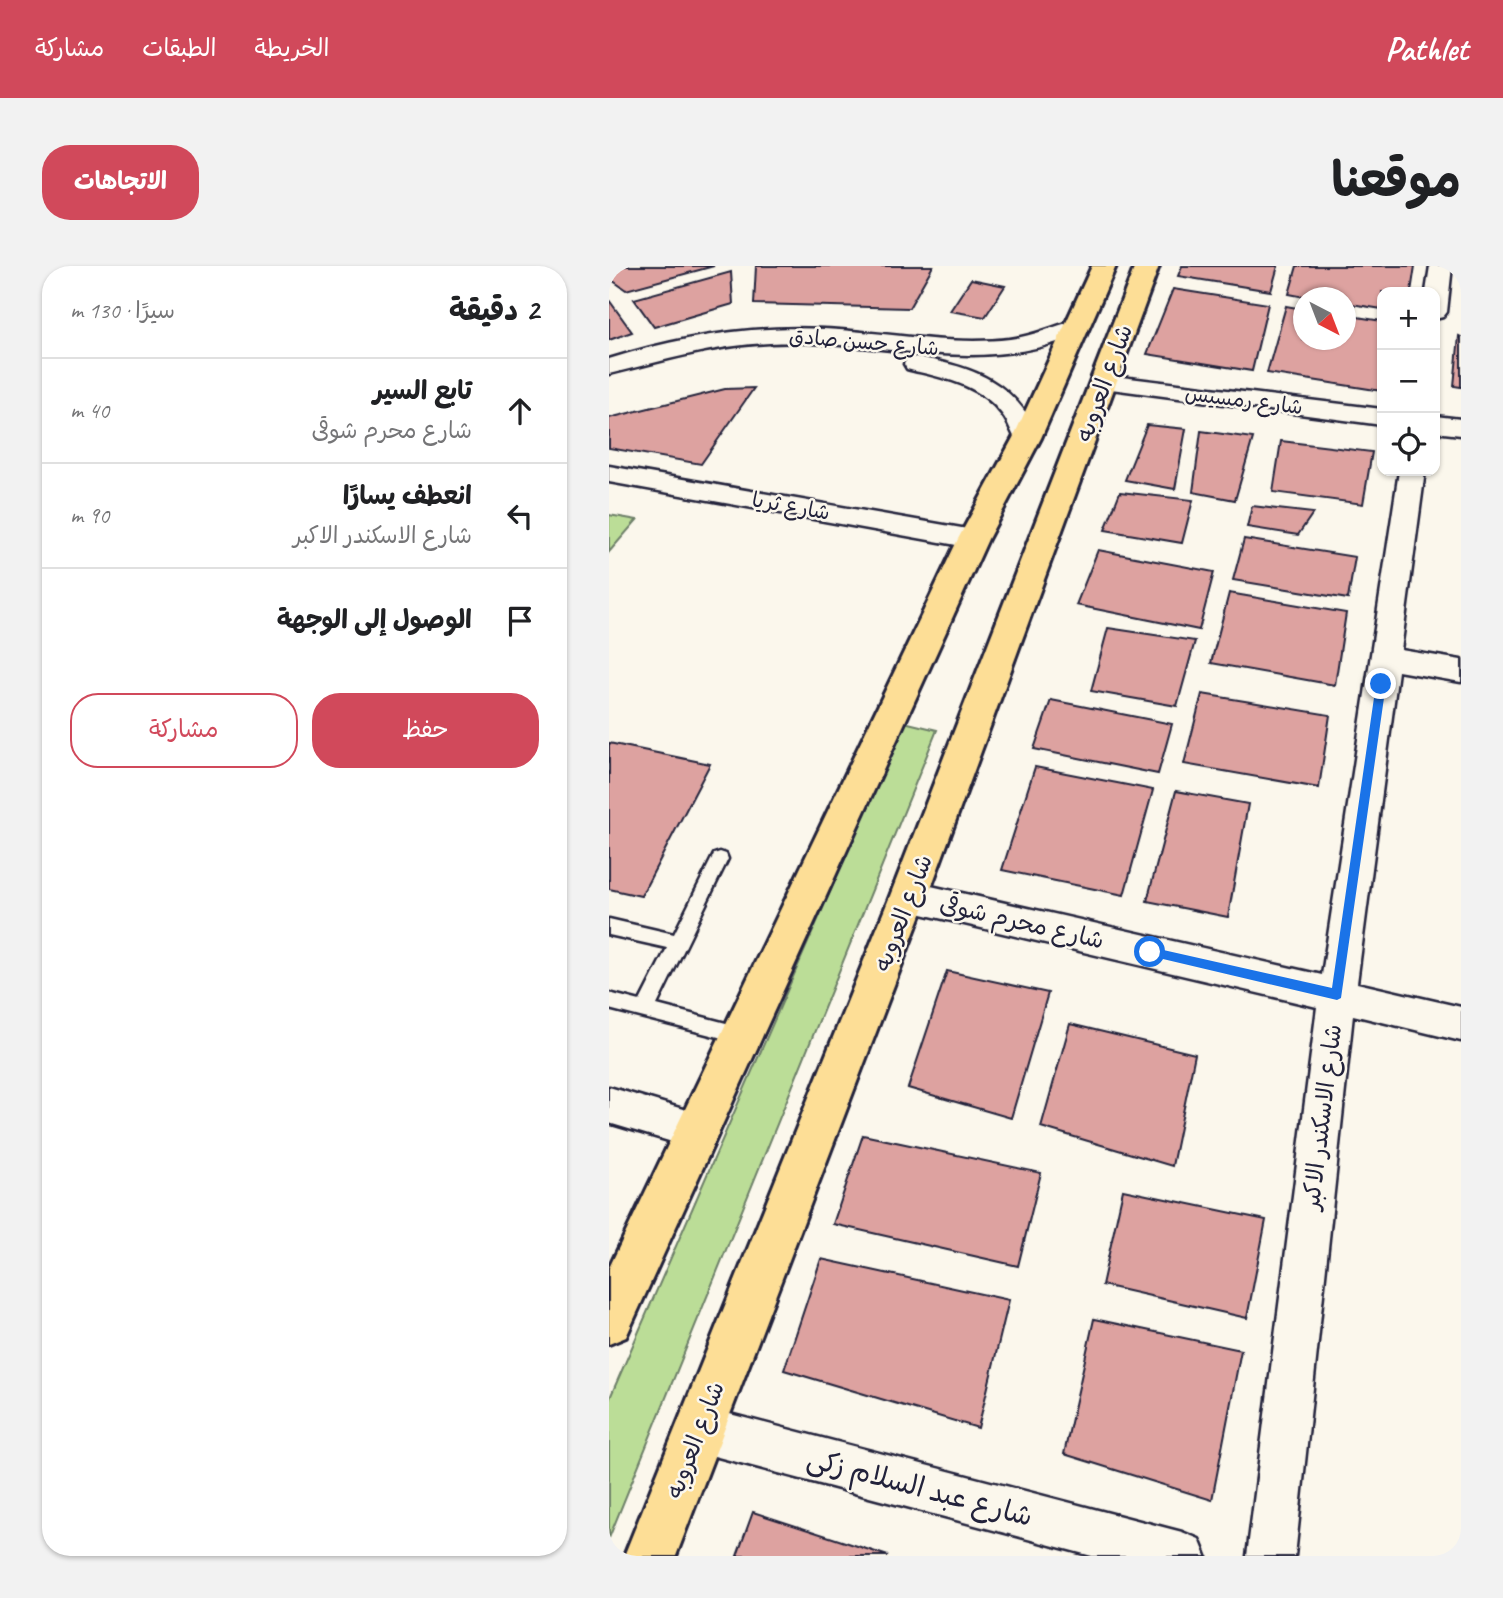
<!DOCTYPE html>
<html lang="ar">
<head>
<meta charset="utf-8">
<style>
  :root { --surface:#fff; --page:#f2f2f2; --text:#202124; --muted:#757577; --line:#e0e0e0; --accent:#d1495b }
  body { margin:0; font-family:Caveat,"Playpen Sans Arabic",sans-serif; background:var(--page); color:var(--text); direction:rtl }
  .controls { position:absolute; right:21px; top:21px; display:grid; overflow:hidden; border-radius:14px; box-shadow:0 2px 5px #0004 }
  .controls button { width:63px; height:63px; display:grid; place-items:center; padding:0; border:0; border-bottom:2px solid var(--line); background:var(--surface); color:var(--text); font:35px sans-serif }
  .compass { position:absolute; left:684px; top:21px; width:63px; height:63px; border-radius:50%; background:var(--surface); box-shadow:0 2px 5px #0004; rotate:138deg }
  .stop { position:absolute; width:21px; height:21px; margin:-16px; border:5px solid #1a73e8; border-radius:50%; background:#fff }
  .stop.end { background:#1a73e8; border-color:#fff; box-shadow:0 2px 7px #0008 }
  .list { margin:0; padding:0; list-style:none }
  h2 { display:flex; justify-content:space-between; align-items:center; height:91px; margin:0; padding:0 28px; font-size:30px }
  h2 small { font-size:23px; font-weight:400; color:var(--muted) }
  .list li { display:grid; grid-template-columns:46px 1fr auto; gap:21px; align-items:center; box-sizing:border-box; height:105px; padding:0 28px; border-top:2px solid var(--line) }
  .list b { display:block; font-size:26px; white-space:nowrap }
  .list p { margin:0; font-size:23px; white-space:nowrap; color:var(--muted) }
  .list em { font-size:23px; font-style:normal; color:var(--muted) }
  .actions { display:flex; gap:14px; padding:21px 28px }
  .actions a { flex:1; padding:16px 0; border:2px solid var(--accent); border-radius:28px; text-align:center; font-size:24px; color:var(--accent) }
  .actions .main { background:var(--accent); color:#fff }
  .icon { flex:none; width:38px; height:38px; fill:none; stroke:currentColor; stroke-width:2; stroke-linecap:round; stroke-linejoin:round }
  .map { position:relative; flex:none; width:852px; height:1290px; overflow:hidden; direction:ltr; border-radius:28px }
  header { display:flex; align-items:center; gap:42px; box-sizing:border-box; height:98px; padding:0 35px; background:var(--accent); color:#fff }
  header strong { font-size:33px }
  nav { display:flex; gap:38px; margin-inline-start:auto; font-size:24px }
  .intro { display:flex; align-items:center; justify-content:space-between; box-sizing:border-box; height:168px; padding:0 42px }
  h1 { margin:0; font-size:49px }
  .button { padding:18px 32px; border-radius:28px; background:var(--accent); color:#fff; font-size:24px; font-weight:700 }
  main { display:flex; gap:42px; padding:0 42px }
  aside { flex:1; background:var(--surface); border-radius:28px; box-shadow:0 2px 5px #0004 }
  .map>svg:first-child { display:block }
  .green { fill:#bbdd97; stroke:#6e8069; stroke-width:2 }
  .building { fill:#dda2a0; stroke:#22223b; stroke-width:2 }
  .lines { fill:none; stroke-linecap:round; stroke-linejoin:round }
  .lane-casing { stroke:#22223b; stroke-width:5 }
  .street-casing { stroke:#22223b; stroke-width:5 }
  .highway-casing { stroke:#22223b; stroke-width:6 }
  .lane { fill:#fbf7ec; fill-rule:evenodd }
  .street { fill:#fbf7ec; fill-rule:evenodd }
  .highway { fill:#fdde96; fill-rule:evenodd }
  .route { fill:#1a73e8 }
  .labels { text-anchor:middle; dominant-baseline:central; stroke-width:5; stroke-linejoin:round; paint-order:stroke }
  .far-street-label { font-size:21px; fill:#22223b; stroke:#fbf7ec }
  .street-label { font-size:24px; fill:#22223b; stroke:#fbf7ec }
  .near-street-label { font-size:28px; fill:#22223b; stroke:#fbf7ec }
</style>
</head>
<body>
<header>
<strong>Pathlet</strong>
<nav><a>الخريطة</a><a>الطبقات</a><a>مشاركة</a></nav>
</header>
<div class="intro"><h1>موقعنا</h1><a class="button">الاتجاهات</a></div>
<main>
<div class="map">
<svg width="852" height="1290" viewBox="0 0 852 1290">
  <rect width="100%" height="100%" fill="#fbf7ec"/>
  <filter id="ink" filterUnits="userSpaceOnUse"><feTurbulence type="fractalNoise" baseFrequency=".0143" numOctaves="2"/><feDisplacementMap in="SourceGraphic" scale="14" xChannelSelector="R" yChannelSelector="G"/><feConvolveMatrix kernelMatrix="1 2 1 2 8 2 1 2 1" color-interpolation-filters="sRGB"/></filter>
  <g filter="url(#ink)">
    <path class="green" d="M0 249 28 254 0 286Z
      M295 456 328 464 0 1272V1134Z"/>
    <path class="building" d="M0 0H105L17 24 0 12Z
      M147 0H324L300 42 145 38Z
      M573 0H669L662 25 569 10Z
      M688 0H806L802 26H773V43L736 37V32H701L680 28Z
      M122 6 124 38 45 61 25 33Z
      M362 13 396 20 376 51 341 45Z
      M564 23 659 38 643 105 538 88Z
      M0 34 23 66 0 74Z
      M677 40 694 43V74H736V49L773 55V125L658 107Z
      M850 70 852 71V121L845 120Z
      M145 122 92 198 0 182V152L116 123Z
      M538 159 577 163 566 223 516 214Z
      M592 165 644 172 626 234 584 226Z
      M672 175 763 186 754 238 664 226Z
      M511 226 584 234 573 277 496 264Z
      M643 240 704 247 689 269 638 261Z
      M635 273 746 291 739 333 624 314Z
      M489 284 605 306 590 364 467 339Z
      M620 327 737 347 726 419 602 397Z
      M499 362 586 375 568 440 482 425Z
      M593 428 721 449 710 522 575 498Z
      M442 434 563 458 549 508 425 483Z
      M0 477 101 498 32 630 0 623Z
      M426 501 544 524 515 629 393 604Z
      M567 525 639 538 619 651 538 635Z
      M338 705 439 727 402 852 299 822Z
      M461 758 586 788 563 900 432 861Z
      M254 869 432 907 409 1000 224 958Z
      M514 924 657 954 638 1052 493 1019Z
      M212 993 400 1034 369 1162 175 1104Z
      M485 1053 632 1084 603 1234 455 1188Z
      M144 1246 279 1290H128Z"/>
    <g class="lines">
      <defs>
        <path id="lane" d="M111 586 117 588 119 593 48 739 140 763 142 769 140 775 133 777 0 743V727L31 735 58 682 0 669V653L65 668 105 588Z"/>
        <path id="street" d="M821 0H843L838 46 834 51 826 53V26H817Z
          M468 54 476 56 480 61C475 68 465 70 457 73 361 109 260 72 161 77 105 79 54 95 0 108V93C70 71 142 59 215 63 278 66 339 80 401 73 425 70 445 60 468 54Z
          M307 91C365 101 405 115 431 172L427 178 418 180 409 178C403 168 400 157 393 148 370 117 333 112 298 103L295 98 298 93Z
          M496 109 773 143V159L487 121 484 116 487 111Z
          M826 150 852 153V169L826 166Z
          M0 200 364 264 374 266 378 273 374 280 364 282 0 216Z
          M790 205H816L792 384 852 394V416L789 405 748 717 852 741V775L744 749 686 1290H638L708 741 300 645 288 640 283 630 288 620 300 615 713 709Z
          M0 821 104 852 110 865 104 878 90 884 0 857Z
          M90 1140 573 1266 590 1273 597 1290H483L90 1186 74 1179 67 1163 74 1147Z"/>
        <path id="highway" d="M483 0H507L432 172 379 273 17 1071 0 1078V1002L349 273 404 172Z
          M526 0H550L319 630 67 1290H15L281 630Z"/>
      </defs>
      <use href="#lane" class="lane-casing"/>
      <use href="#street" class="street-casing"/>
      <use href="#highway" class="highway-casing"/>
      <use href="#lane" class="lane"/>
      <use href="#street" class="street"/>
      <use href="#highway" class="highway"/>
    </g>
  </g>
  <path class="route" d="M772 414 777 418 732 732 728 734 537 689V682L541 681 723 722 767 418Z"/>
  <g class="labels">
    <g class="far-street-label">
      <text transform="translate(255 76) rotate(5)">شارع حسن صادق</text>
      <text transform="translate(635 134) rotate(7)">شارع رمسيس</text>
      <text transform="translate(182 240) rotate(10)">شارع ثريا</text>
    </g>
    <g class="street-label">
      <text transform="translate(495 117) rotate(-70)">شارع العروبه</text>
      <text transform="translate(294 647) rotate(-69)">شارع العروبه</text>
      <text transform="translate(413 656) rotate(13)">شارع محرم شوقى</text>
      <text transform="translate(713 851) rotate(-83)">شارع الاسكندر الاكبر</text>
      <text transform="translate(86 1174) rotate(-69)">شارع العروبه</text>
    </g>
    <g class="near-street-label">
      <text transform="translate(311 1221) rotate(15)">شارع عبد السلام زكى</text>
    </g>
  </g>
</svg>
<div class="controls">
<button>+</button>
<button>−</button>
<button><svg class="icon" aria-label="locate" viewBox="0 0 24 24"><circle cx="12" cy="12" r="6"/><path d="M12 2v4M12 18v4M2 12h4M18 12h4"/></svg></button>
</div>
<svg class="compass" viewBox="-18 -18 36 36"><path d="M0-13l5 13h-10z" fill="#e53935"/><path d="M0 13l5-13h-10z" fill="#757577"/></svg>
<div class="stop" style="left:541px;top:686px"></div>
<div class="stop end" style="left:772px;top:418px"></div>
</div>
<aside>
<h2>2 دقيقة<small>سيرًا · 130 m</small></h2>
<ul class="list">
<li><svg class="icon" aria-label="ahead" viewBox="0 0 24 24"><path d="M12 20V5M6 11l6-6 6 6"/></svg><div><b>تابع السير</b><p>شارع محرم شوقى</p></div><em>40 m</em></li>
<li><svg class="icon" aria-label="left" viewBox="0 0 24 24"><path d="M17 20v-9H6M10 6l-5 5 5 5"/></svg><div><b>انعطف يسارًا</b><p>شارع الاسكندر الاكبر</p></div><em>90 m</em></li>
<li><svg class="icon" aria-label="arrive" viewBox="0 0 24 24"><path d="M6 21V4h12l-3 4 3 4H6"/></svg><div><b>الوصول إلى الوجهة</b></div></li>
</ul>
<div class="actions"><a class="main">حفظ</a><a>مشاركة</a></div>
</aside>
</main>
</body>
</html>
